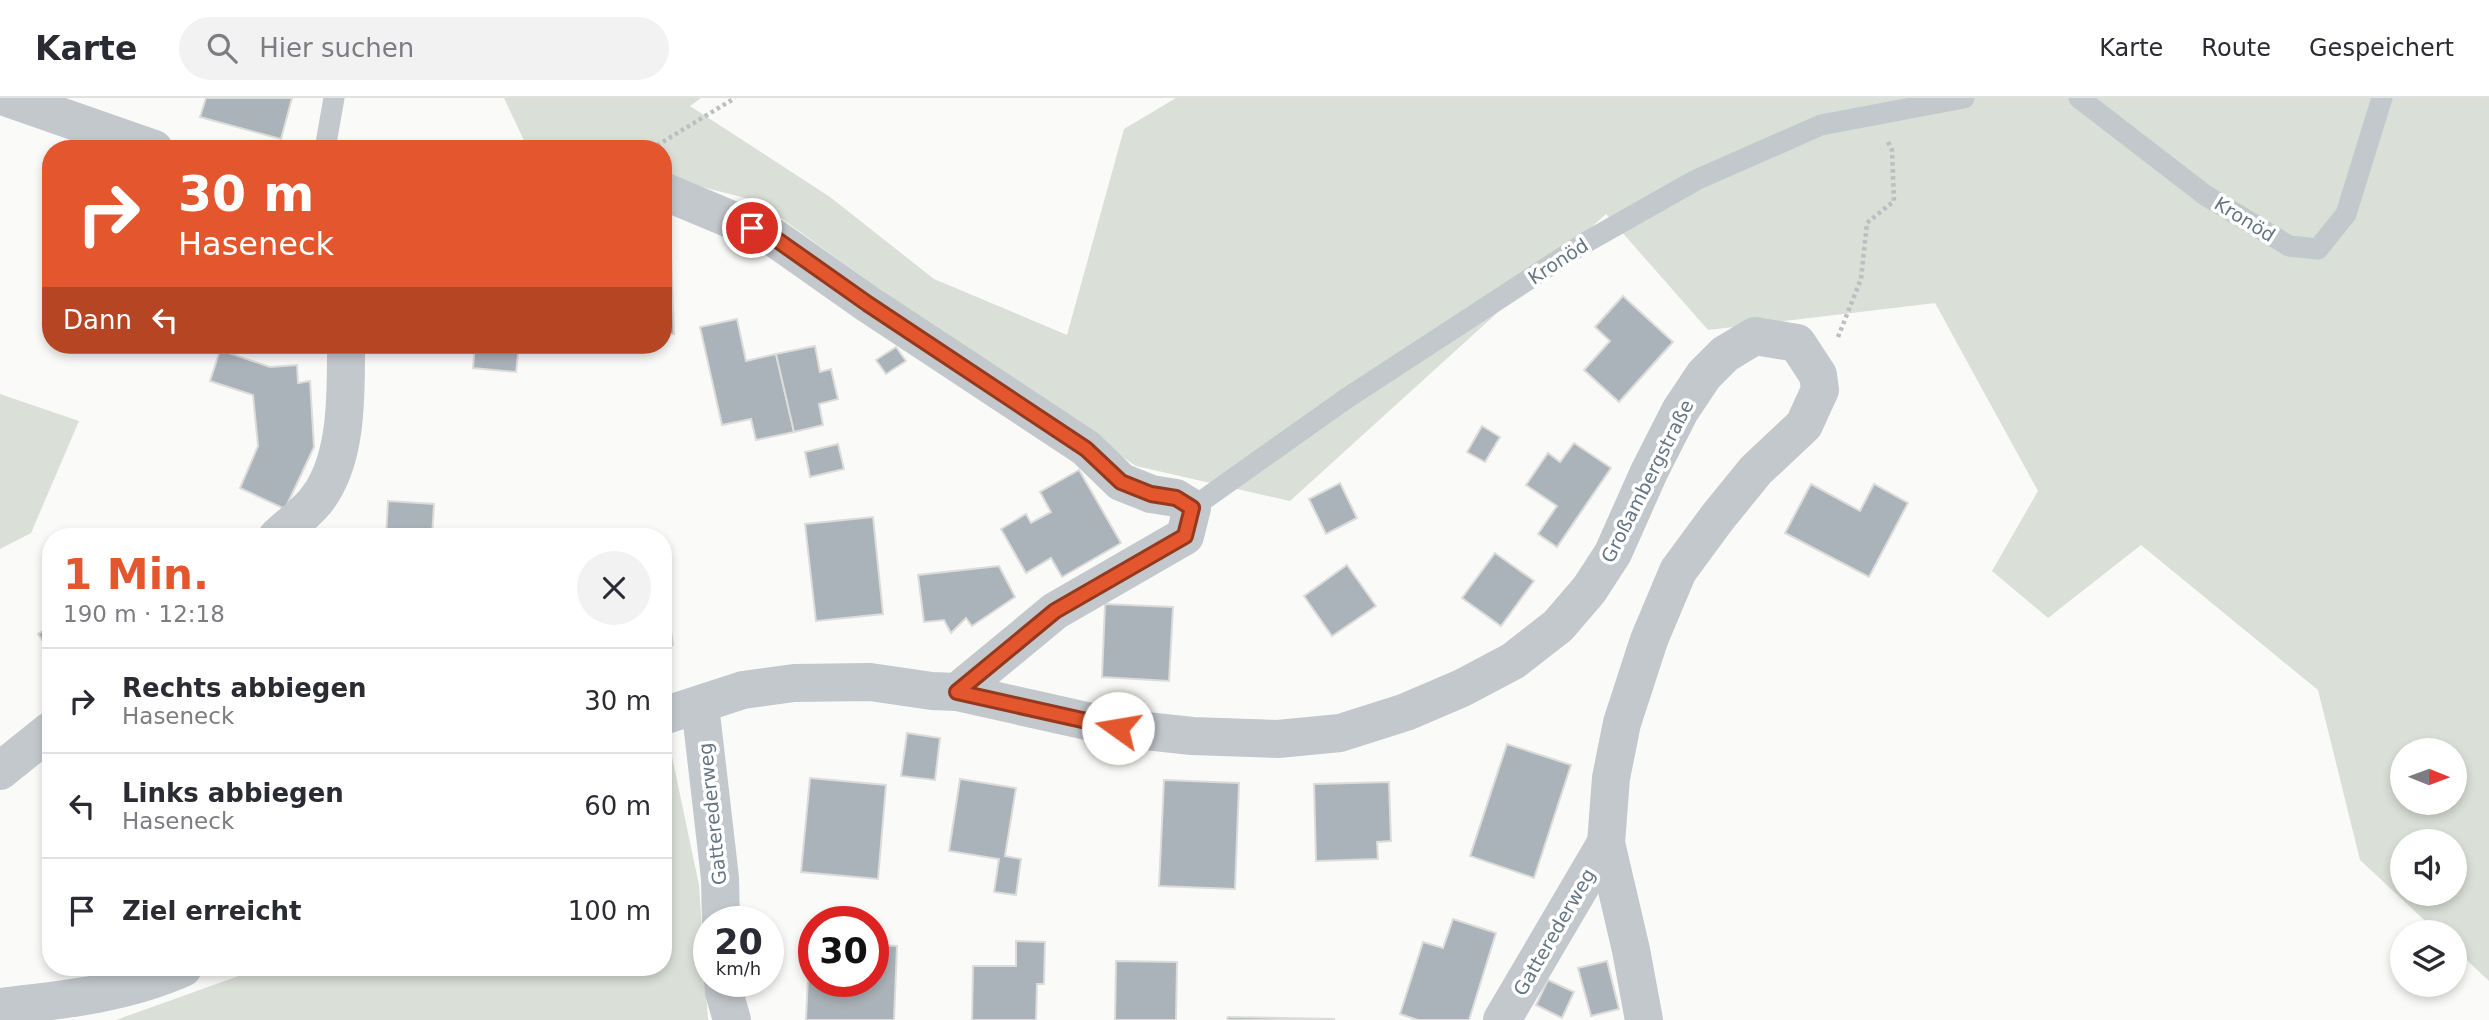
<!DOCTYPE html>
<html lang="de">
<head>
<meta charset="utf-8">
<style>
	body { margin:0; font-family:"DejaVu Sans",sans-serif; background:#f2f2f3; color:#2b2b33; height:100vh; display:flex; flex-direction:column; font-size:26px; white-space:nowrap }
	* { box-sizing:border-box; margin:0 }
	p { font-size:23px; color:#7c7c81 }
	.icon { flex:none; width:38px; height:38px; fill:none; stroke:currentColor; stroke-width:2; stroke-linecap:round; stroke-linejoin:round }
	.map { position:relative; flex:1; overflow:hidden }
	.panel { position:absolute; left:42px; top:430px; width:630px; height:448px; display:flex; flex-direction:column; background:#fff; border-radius:28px; box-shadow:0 4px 10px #0003 }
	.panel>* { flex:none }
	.top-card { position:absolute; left:42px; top:42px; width:630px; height:214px; border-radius:28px; box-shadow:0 4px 10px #0003; background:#e4572e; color:#fff; overflow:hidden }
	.needle { width:46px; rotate:91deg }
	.tools { position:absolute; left:2390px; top:640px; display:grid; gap:14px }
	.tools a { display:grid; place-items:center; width:77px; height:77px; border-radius:50%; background:#fff; box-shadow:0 4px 10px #0003; font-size:35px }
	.speed { position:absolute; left:693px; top:808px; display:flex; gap:14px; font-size:35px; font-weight:700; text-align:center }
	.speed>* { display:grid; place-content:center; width:91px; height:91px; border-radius:50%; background:#fff; box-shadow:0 4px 10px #0003; line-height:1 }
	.speed small { font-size:18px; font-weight:400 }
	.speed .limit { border:10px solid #d22; background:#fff; color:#111 }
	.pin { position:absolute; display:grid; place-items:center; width:60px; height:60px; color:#fff; margin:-30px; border:4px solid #fff; border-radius:50%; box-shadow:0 2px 7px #0007 }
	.me { position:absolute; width:77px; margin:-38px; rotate:283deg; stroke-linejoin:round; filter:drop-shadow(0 0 5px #0008) }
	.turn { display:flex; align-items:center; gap:24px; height:147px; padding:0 21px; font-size:32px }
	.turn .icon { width:91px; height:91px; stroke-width:2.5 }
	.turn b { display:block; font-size:49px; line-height:60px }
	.then { display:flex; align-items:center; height:66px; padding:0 21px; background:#0003; gap:14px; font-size:26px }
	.round { display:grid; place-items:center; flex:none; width:74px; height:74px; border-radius:37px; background:#f2f2f3 }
	.head { display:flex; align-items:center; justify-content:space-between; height:119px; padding:0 21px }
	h1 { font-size:42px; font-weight:700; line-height:52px; color:#e4572e }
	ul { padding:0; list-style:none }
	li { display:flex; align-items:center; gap:21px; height:105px; padding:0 21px; border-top:2px solid #e1e1e2 }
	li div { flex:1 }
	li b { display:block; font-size:26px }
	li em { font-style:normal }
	header { display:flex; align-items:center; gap:42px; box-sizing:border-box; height:98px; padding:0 35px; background:#fff; border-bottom:2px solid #e1e1e2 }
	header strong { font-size:33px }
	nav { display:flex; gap:38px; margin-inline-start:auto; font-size:24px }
	.search { width:490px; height:63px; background:#f2f2f3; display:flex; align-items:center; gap:18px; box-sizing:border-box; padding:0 24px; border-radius:38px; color:#7c7c81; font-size:26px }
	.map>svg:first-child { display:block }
</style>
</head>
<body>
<header>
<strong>Karte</strong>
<div class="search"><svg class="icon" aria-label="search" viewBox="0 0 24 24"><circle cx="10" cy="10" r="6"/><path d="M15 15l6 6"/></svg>Hier suchen</div>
<nav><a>Karte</a><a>Route</a><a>Gespeichert</a></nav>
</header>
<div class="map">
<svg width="2489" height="922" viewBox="0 0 2489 922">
	<rect width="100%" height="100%" fill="#fafaf8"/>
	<g fill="#dadfd7" fill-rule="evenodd">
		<path d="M504,0H701L690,8L830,99L934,181L1067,237L1124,31L1176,0H2489V883L2455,851V835H2438L2360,762L2318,592L2141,447L2048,520L1992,473L2038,393L1935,205L1708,232L1606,116L1290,403L1136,368L981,264L757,103L663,79V51H528ZM2403,653H2455V705H2403ZM2403,744H2455V796H2403Z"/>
		<polygon points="0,296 79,323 31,435 0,451"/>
		<polygon points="670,649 699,787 708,922 116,922 261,870 663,870 663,653"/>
	</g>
	<g fill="#aab3b9" stroke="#dcdcda" stroke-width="2">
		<polygon points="206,0 292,0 281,41 200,19"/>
		<polygon points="671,154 674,236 663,237 663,155"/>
		<polygon points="1623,198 1673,244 1619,304 1584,272 1610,243 1595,229"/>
		<polygon points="737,221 746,263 776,256 794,334 756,342 751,321 722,327 700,229"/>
		<polygon points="364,247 417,247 417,253 364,254"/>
		<polygon points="475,247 519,247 516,274 473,270"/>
		<polygon points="815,248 820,274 831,271 838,301 819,306 823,327 794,334 776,256"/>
		<polygon points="896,249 906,263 886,276 876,262"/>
		<polygon points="220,252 270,269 297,267 298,285 310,283 314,349 285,411 240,390 258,348 253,297 210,283"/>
		<polygon points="1482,328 1500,339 1485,364 1467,354"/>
		<polygon points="1574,345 1611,370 1557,449 1538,436 1557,408 1526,387 1548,355 1560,364"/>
		<polygon points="838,346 844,371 810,379 805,354"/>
		<polygon points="1079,372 1121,445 1062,479 1051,460 1026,475 1001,431 1026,416 1031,425 1051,414 1040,394"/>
		<polygon points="1340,385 1357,420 1326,436 1309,401"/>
		<polygon points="1811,386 1860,413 1874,386 1908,405 1869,479 1785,435"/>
		<polygon points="388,403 434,406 432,439 386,439"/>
		<polygon points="873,419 883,516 816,523 805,426"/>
		<polygon points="1495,455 1534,483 1501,528 1462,500"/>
		<polygon points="1347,467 1376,508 1332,538 1304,498"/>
		<polygon points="999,468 1015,499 972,528 966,520 951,535 944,522 924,524 918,477"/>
		<polygon points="663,477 673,547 670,548 671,559 663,560"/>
		<polygon points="1105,506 1173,509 1169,583 1102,579"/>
		<polygon points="51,527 51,555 38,536"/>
		<polygon points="907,635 940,640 935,682 901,678"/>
		<polygon points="1507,646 1571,667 1534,780 1470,758"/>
		<polygon points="810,680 886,687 878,781 801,774"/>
		<polygon points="960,681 1016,690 1005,758 1021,761 1016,797 994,794 999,761 949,753"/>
		<polygon points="1164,682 1239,685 1235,791 1159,788"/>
		<polygon points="1389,684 1391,743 1377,744 1378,761 1316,763 1314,686"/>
		<polygon points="1453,821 1496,835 1469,922 1418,922 1400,916 1423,844 1443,850"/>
		<polygon points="1016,843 1045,844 1044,886 1037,886 1036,922 972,922 973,868 1016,868"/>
		<polygon points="873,847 897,848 894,922 806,922 808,879 814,879 814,884 873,884"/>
		<polygon points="1116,863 1177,864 1176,922 1115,922"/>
		<polygon points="1607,863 1619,911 1591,918 1578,870"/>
		<polygon points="1548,882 1574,894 1562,920 1536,907"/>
		<polygon points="1228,919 1334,921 1334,922 1227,922"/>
	</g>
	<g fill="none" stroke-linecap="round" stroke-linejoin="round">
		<g stroke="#bbbfc2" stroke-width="4.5" stroke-dasharray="3.5 3.5" stroke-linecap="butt">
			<polyline points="651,51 735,0"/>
			<polyline points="1838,239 1861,181 1867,125 1894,103 1892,52 1887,42"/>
		</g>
		<g stroke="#c3c8cc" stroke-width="21">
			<polyline points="2079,0 2205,97 2289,148 2318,151 2346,116 2382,0"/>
			<polyline points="325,51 334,0"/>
			<polyline points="1192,410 1347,300 1583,146 1696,82 1821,27 1964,0"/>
		</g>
		<g stroke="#c3c8cc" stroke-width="38">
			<polyline points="8,0 154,51"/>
			<polyline points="663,93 773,139 868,206 1086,350 1121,384 1151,396 1176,400 1192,410 1185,438 1055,513 957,594"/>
			<path d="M277,439C289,428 302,418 313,406C348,367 346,297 346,247"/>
			<polyline points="700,607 720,780 721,824"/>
			<polyline points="663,618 743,592 794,585 870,584 932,593 957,594 1118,630 1192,638 1278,641 1340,635 1406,614 1462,590 1513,563 1558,528 1589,492 1613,455 1649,374 1680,313 1704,277 1725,256 1755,238 1797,245 1818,277 1820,292 1813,307 1804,327 1756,372 1717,420 1678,473 1649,542 1622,625 1611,680 1606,745 1631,852 1644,922"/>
			<polyline points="0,673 51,632"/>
			<polyline points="723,884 724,894 732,922"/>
			<path d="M0,909C62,902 125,896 183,870"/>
			<polyline points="1502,922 1606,745"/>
		</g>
	</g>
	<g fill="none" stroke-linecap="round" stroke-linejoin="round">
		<defs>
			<polyline id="route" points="752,130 773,139 868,206 1086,351 1121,384 1151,396 1176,400 1192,410 1185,438 1055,513 957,594 1118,630"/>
		</defs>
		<use href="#route" stroke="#94391e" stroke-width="18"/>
		<use href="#route" stroke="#e4572e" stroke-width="12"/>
	</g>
	<g text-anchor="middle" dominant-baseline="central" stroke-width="7" stroke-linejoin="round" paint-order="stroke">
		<g font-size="19" fill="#657683" stroke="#fff">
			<text transform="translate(2245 121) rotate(32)">Kronöd</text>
			<text transform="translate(1558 163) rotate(-33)">Kronöd</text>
			<text transform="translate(1647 383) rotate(-63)">Großambergstraße</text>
			<text transform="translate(712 716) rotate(-96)">Gatterederweg</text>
			<text transform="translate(1554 834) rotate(-60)">Gatterederweg</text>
		</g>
	</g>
</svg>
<div class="tools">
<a><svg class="needle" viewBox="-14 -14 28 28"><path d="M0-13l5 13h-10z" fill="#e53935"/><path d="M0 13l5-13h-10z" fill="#7c7c81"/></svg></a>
<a><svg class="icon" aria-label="sound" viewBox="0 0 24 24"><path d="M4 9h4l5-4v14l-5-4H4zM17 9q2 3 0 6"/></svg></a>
<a><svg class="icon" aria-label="layers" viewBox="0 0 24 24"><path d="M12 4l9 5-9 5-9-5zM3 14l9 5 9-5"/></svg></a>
</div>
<div class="speed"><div>20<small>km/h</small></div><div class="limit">30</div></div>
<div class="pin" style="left:752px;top:130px;background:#d93025"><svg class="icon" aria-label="arrive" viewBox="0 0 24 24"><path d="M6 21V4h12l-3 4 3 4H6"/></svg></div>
<svg class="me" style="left:1118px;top:630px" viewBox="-20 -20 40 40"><circle r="19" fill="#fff"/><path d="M0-13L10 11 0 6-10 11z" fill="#e4572e"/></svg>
<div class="top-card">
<div class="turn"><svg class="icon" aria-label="right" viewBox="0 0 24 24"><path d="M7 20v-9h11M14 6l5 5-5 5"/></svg><div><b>30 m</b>Haseneck</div></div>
<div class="then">Dann<svg class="icon" aria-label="left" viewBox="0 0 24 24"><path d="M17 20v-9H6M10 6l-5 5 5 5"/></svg></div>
</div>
<section class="panel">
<div class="head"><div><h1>1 Min.</h1><p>190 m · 12:18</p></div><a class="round"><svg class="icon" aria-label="close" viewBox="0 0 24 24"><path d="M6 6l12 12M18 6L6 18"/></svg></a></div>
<ul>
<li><svg class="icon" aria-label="right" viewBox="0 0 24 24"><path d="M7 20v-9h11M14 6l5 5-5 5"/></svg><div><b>Rechts abbiegen</b><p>Haseneck</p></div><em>30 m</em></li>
<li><svg class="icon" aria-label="left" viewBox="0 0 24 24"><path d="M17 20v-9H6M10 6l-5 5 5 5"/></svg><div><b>Links abbiegen</b><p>Haseneck</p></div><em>60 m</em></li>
<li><svg class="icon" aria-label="arrive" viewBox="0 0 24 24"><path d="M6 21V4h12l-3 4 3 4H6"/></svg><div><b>Ziel erreicht</b></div><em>100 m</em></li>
</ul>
</section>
</div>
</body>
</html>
